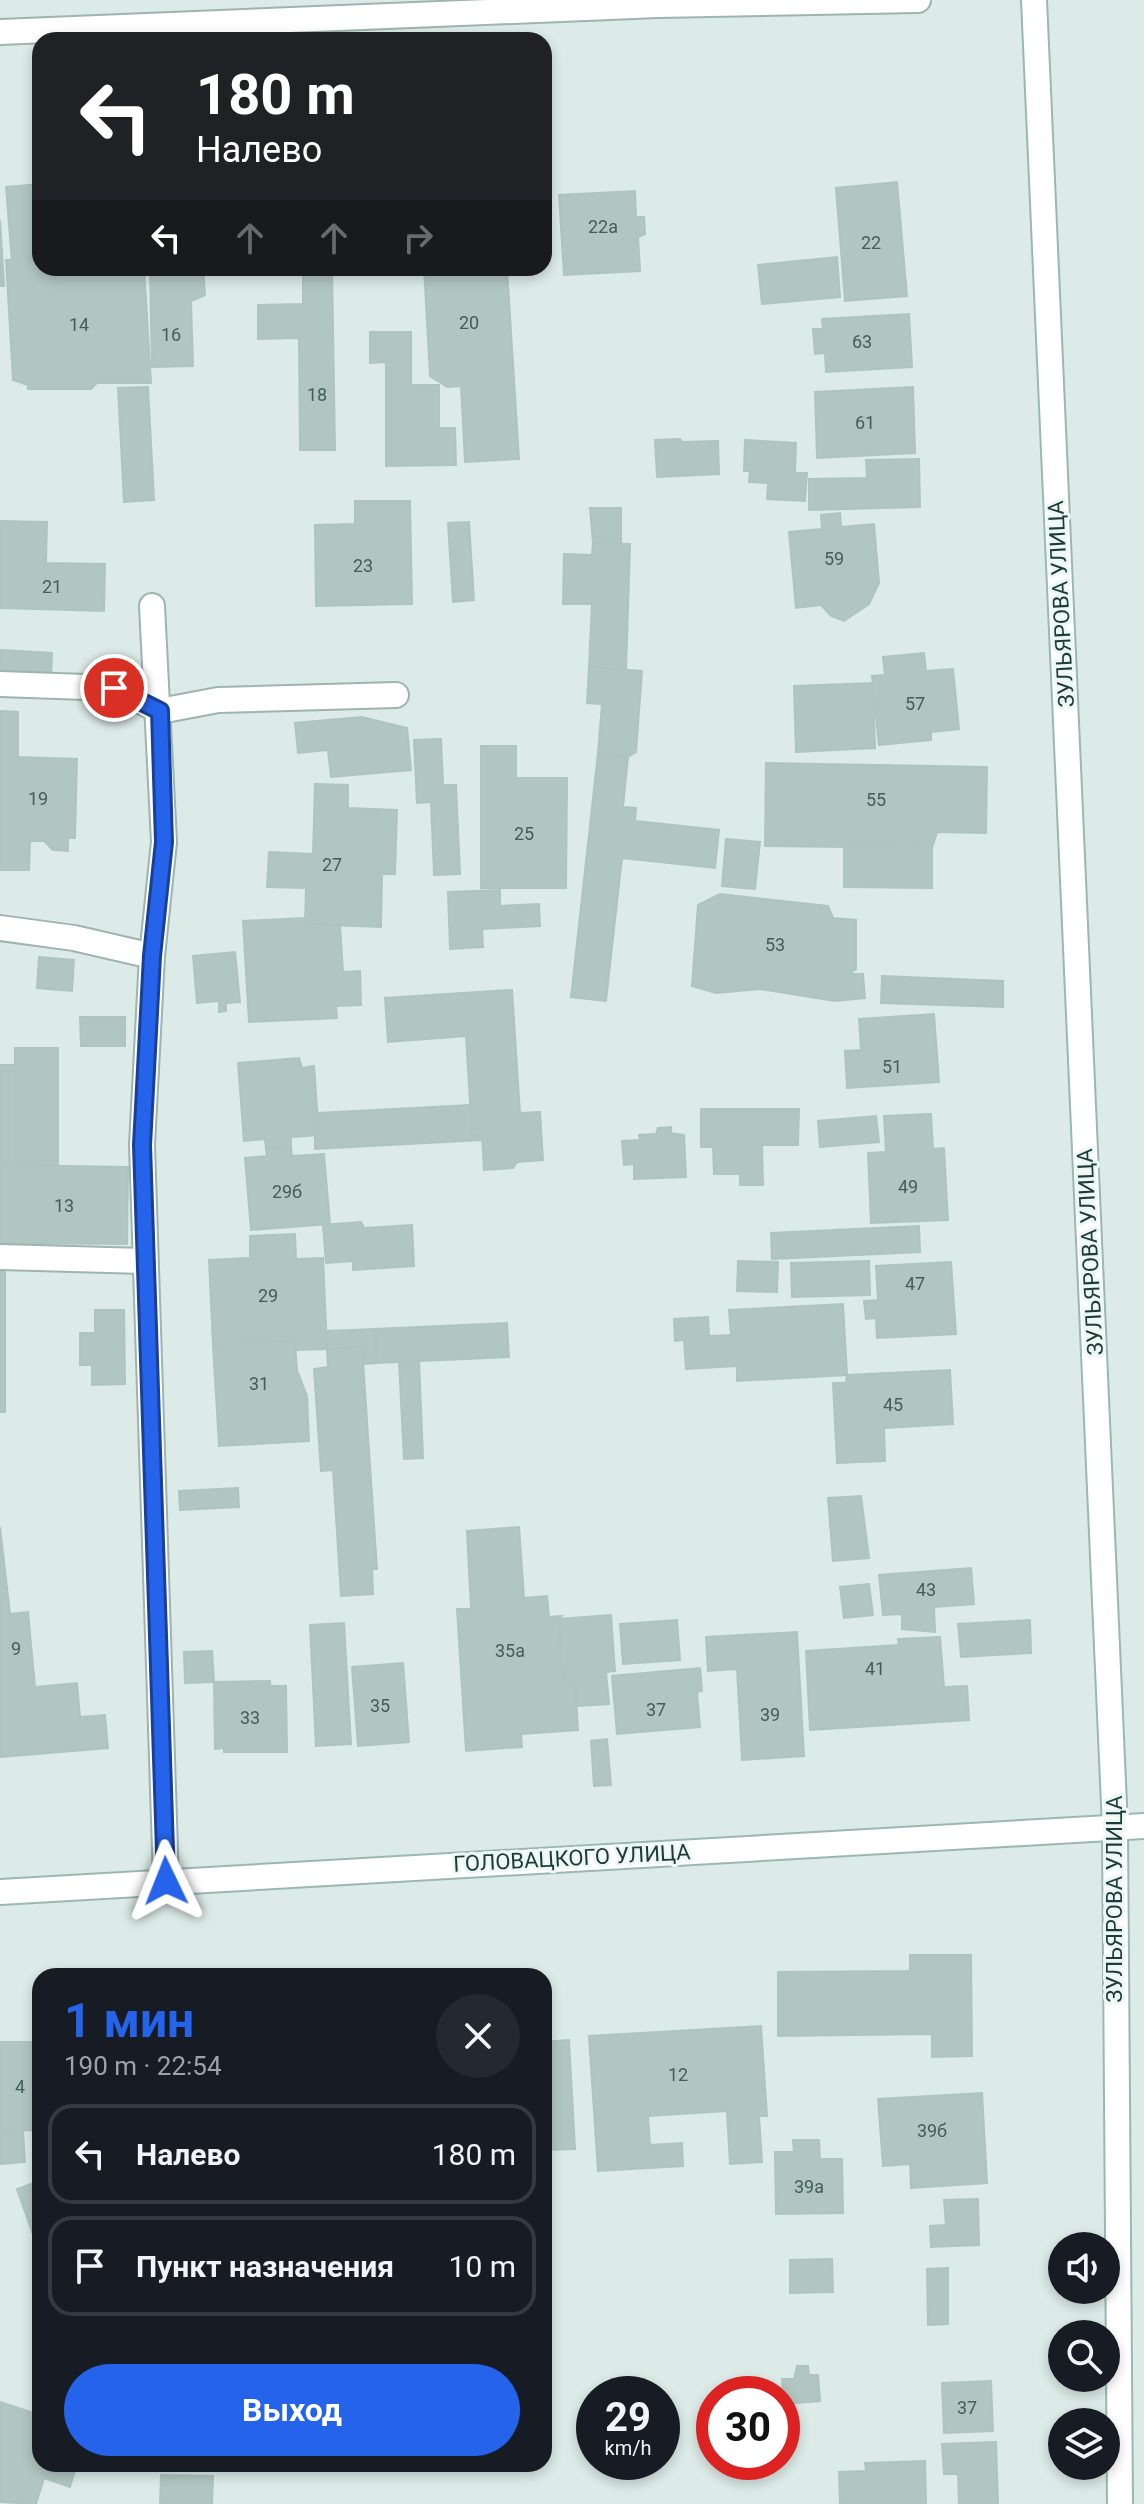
<!DOCTYPE html>
<html lang="ru">
<head>
<meta charset="utf-8">
<style>
	body { margin:0; font-family:Roboto,sans-serif; background:#242831; color:#f1f3f6; height:100vh; display:flex; flex-direction:column; font-size:30px; white-space:nowrap }
	* { box-sizing:border-box; margin:0 }
	p { font-size:26px; color:#9ea1a6 }
	.icon { flex:none; width:44px; height:44px; fill:none; stroke:currentColor; stroke-width:2; stroke-linecap:round; stroke-linejoin:round }
	.map { position:relative; flex:1; overflow:hidden }
	.sheet { position:absolute; left:32px; top:1968px; width:520px; height:504px; display:flex; flex-direction:column; background:#171b24; border-radius:24px; box-shadow:0 4px 12px #0003 }
	.sheet>* { flex:none }
	.top-card { position:absolute; left:32px; top:32px; width:520px; height:244px; border-radius:24px; box-shadow:0 4px 12px #0003; background:#202124; color:#fff; overflow:hidden }
	.controls { position:absolute; left:1048px; top:2232px; display:grid; gap:16px }
	.controls a { display:grid; place-items:center; width:72px; height:72px; border-radius:50%; background:#171b24; box-shadow:0 4px 12px #0003; font-size:40px }
	.speed { position:absolute; left:576px; top:2376px; display:flex; gap:16px; font-size:40px; font-weight:700; text-align:center }
	.speed>* { display:grid; place-content:center; width:104px; height:104px; border-radius:50%; background:#171b24; box-shadow:0 4px 12px #0003; line-height:1 }
	.speed small { font-size:20px; font-weight:400 }
	.speed .limit { border:12px solid #d22; background:#fff; color:#111 }
	.pin { position:absolute; display:grid; place-items:center; width:68px; height:68px; color:#fff; margin:-34px; border:4px solid #fff; border-radius:50%; box-shadow:0 2px 8px #0007 }
	.me { position:absolute; width:88px; margin:-44px; rotate:358deg; stroke-linejoin:round; filter:drop-shadow(0 0 6px #0008) }
	.turn { display:flex; align-items:center; gap:28px; height:168px; padding:0 32px; font-size:36px }
	.turn .icon { width:104px; height:104px; stroke-width:2.5 }
	.turn b { display:block; font-size:56px; line-height:68px }
	.lanes { display:flex; align-items:center; height:76px; padding:0 32px; background:#0003; justify-content:center; gap:40px; direction:ltr }
	.lanes .off { opacity:.35 }
	.round { display:grid; place-items:center; flex:none; width:84px; height:84px; border-radius:42px; background:#242831 }
	.summary { display:flex; align-items:center; justify-content:space-between; height:136px; padding:0 32px }
	h1 { font-size:48px; font-weight:700; line-height:60px; color:#2563eb }
	.action { display:flex; gap:16px; margin-top:auto; padding:16px 32px }
	.action a { flex:1; height:92px; border-radius:48px; background:#2563eb; color:#fff; font-size:32px; font-weight:700; line-height:92px; text-align:center }
	ul { padding:0; list-style:none }
	li { display:flex; align-items:center; gap:24px; height:100px; margin:0 16px 12px; padding:0 16px; border:4px solid #363941; border-radius:24px }
	li div { flex:1 }
	li b { display:block; font-size:30px }
	li em { font-style:normal }
	.map>svg:first-child { display:block }
</style>
</head>
<body>
<div class="map">
<svg width="1144" height="2504" viewBox="0 0 1144 2504">
	<rect width="100%" height="100%" fill="#dcebe7"/>
	<g fill="#b1c6c0" stroke="#aec5bf" stroke-width="2">
		<polygon points="897,182 907,296 845,301 836,188"/>
		<polygon points="40,184 37,199 40,260 12,262 6,187"/>
		<polygon points="635,191 636,217 644,217 645,234 638,237 640,271 564,275 559,195"/>
		<polygon points="0,220 4,286 0,286"/>
		<polygon points="837,257 840,297 762,304 758,265"/>
		<polygon points="6,260 40,260 40,268 144,268 151,383 97,383 91,389 28,389 28,385 13,380"/>
		<polygon points="150,268 203,268 205,295 191,301 193,366 152,367"/>
		<polygon points="303,268 332,268 335,450 300,450 299,338 258,339 258,305 303,304"/>
		<polygon points="424,268 507,268 519,459 465,462 461,386 447,387 430,376"/>
		<polygon points="909,314 912,367 826,372 825,353 815,354 813,329 823,329 822,319"/>
		<polygon points="370,332 411,332 411,385 439,385 439,428 455,428 456,465 386,466 386,362 370,363"/>
		<polygon points="148,387 154,500 124,502 118,388"/>
		<polygon points="913,387 915,453 817,458 815,392"/>
		<polygon points="680,439 682,442 718,441 719,474 657,477 655,440"/>
		<polygon points="745,440 796,443 795,473 807,473 805,501 767,499 768,483 749,482 750,471 744,471"/>
		<polygon points="919,459 920,507 809,510 809,479 867,478 866,460"/>
		<polygon points="355,501 410,501 412,604 316,606 315,525 355,524"/>
		<polygon points="590,508 621,508 621,544 593,543"/>
		<polygon points="840,513 841,527 874,524 879,583 869,604 844,621 831,616 821,605 796,608 789,532 822,529 821,515"/>
		<polygon points="0,521 47,522 46,563 105,564 104,611 0,608"/>
		<polygon points="469,522 474,600 453,602 448,523"/>
		<polygon points="593,543 630,544 626,670 589,667 592,604 563,604 564,554 592,555"/>
		<polygon points="0,650 52,653 51,677 0,674"/>
		<polygon points="924,653 926,671 953,669 959,729 931,732 931,740 879,745 872,676 885,675 883,657"/>
		<polygon points="589,667 642,671 636,752 628,757 598,753 602,704 587,703"/>
		<polygon points="873,683 875,748 796,752 794,686"/>
		<polygon points="0,711 18,712 18,757 77,759 75,838 68,838 68,851 53,850 44,841 30,841 29,870 0,870"/>
		<polygon points="362,717 407,728 411,770 331,777 328,750 298,753 295,723"/>
		<polygon points="441,739 443,785 456,785 460,874 434,875 431,802 417,803 414,740"/>
		<polygon points="481,746 516,746 516,778 567,778 566,888 481,888"/>
		<polygon points="598,753 628,757 623,807 636,808 635,821 719,830 715,868 622,858 606,1001 571,997"/>
		<polygon points="766,763 987,767 986,833 937,832 932,848 765,846"/>
		<polygon points="315,784 348,785 348,808 397,810 395,874 382,874 381,927 305,924 306,888 267,887 269,852 313,854"/>
		<polygon points="726,839 760,842 755,889 722,886"/>
		<polygon points="844,847 932,848 932,888 844,887"/>
		<polygon points="500,890 500,906 539,904 540,926 482,929 483,947 450,949 448,892"/>
		<polygon points="720,894 828,906 833,918 856,920 856,969 849,974 863,974 865,998 835,1001 760,989 716,993 692,986 698,905"/>
		<polygon points="305,918 305,924 340,925 343,972 360,971 361,1005 336,1006 337,1018 249,1022 243,921"/>
		<polygon points="235,952 240,1002 226,1003 226,1011 219,1012 219,1001 197,1003 193,956"/>
		<polygon points="39,957 74,960 72,991 37,988"/>
		<polygon points="882,976 1003,981 1003,1007 881,1003"/>
		<polygon points="512,990 520,1113 540,1112 543,1160 517,1162 513,1168 484,1170 482,1135 472,1136 466,1036 388,1042 385,998"/>
		<polygon points="934,1014 939,1082 847,1088 845,1051 861,1050 859,1019"/>
		<polygon points="80,1017 125,1017 125,1046 81,1046"/>
		<polygon points="15,1048 58,1048 58,1166 15,1165"/>
		<polygon points="299,1058 302,1068 314,1066 319,1135 291,1137 291,1146 266,1149 265,1139 244,1141 238,1063"/>
		<rect x="0" y="1065" width="15" height="100"/>
		<polygon points="470,1105 472,1136 482,1135 482,1140 315,1149 315,1136 319,1135 318,1113"/>
		<polygon points="701,1109 799,1109 798,1145 762,1145 763,1185 740,1185 740,1174 714,1174 713,1147 701,1147"/>
		<polygon points="931,1114 933,1149 944,1148 948,1220 871,1223 868,1153 886,1152 884,1116"/>
		<polygon points="876,1116 879,1142 820,1147 818,1121"/>
		<polygon points="671,1127 671,1133 684,1135 686,1177 634,1179 634,1164 624,1165 622,1141 640,1140 639,1135 656,1134 658,1128"/>
		<polygon points="291,1146 292,1156 324,1154 330,1224 251,1230 245,1158 267,1156 266,1149"/>
		<polygon points="0,1165 128,1167 127,1244 0,1243"/>
		<polygon points="361,1222 364,1228 412,1225 414,1266 353,1270 353,1261 326,1263 323,1225"/>
		<polygon points="919,1226 920,1252 772,1259 771,1233"/>
		<polygon points="295,1234 296,1259 323,1258 327,1349 295,1350 295,1341 213,1345 209,1260 250,1258 250,1236"/>
		<polygon points="738,1261 778,1262 777,1292 737,1291"/>
		<polygon points="869,1261 870,1295 792,1297 791,1263"/>
		<polygon points="951,1262 956,1334 877,1338 876,1318 866,1319 864,1301 878,1300 876,1266"/>
		<rect x="0" y="1272" width="5" height="140"/>
		<polygon points="843,1304 847,1375 737,1381 737,1366 686,1369 684,1340 675,1341 674,1319 708,1317 709,1336 731,1335 729,1310"/>
		<polygon points="95,1310 124,1310 125,1384 92,1385 92,1365 80,1365 80,1333 95,1333"/>
		<polygon points="507,1323 509,1357 377,1363 375,1329"/>
		<polygon points="375,1329 377,1363 364,1364 362,1347 327,1349 326,1331"/>
		<polygon points="295,1341 297,1370 307,1396 309,1441 219,1446 213,1345"/>
		<polygon points="362,1347 377,1569 372,1569 373,1594 341,1596 333,1470 321,1471 314,1369 328,1367 327,1349"/>
		<polygon points="419,1361 423,1458 404,1459 399,1362"/>
		<polygon points="950,1370 953,1424 884,1428 885,1461 837,1463 833,1383 846,1383 847,1375"/>
		<polygon points="238,1488 239,1507 180,1510 179,1491"/>
		<polygon points="861,1496 869,1558 833,1561 828,1498"/>
		<polygon points="0,1527 10,1614 28,1612 35,1687 77,1683 80,1717 105,1715 108,1748 0,1757"/>
		<polygon points="519,1527 524,1598 547,1596 549,1617 562,1616 559,1619 563,1681 575,1680 578,1730 521,1734 522,1747 466,1751 457,1609 471,1609 467,1531"/>
		<polygon points="971,1568 974,1604 934,1607 935,1632 902,1629 902,1614 883,1615 879,1575"/>
		<polygon points="869,1584 873,1615 844,1618 840,1587"/>
		<polygon points="611,1615 615,1671 606,1672 609,1704 577,1706 575,1680 563,1681 559,1619"/>
		<polygon points="677,1620 680,1660 623,1664 620,1624"/>
		<polygon points="1030,1620 1031,1653 961,1657 958,1624"/>
		<polygon points="344,1623 351,1744 316,1746 310,1625"/>
		<polygon points="797,1632 804,1756 742,1760 737,1669 708,1671 706,1637"/>
		<polygon points="940,1637 944,1687 967,1686 969,1720 810,1730 806,1651 899,1645 898,1639"/>
		<polygon points="212,1651 214,1682 185,1683 184,1652"/>
		<polygon points="403,1663 409,1742 358,1746 352,1667"/>
		<polygon points="700,1668 702,1691 697,1692 700,1727 617,1734 612,1676"/>
		<polygon points="270,1681 270,1686 286,1686 287,1752 224,1752 224,1748 215,1749 214,1682"/>
		<polygon points="607,1739 611,1785 594,1786 591,1741"/>
		<polygon points="910,1955 971,1955 972,2056 932,2057 932,2034 778,2036 778,1972 910,1971"/>
		<polygon points="761,2026 767,2116 759,2116 762,2162 730,2164 727,2111 648,2116 650,2145 682,2143 683,2166 598,2171 589,2036"/>
		<polygon points="569,2040 575,2149 544,2150 544,2042"/>
		<polygon points="0,2042 40,2042 40,2130 0,2131"/>
		<polygon points="982,2093 987,2183 911,2188 910,2164 883,2166 878,2099"/>
		<polygon points="23,2130 25,2162 0,2164 0,2132"/>
		<polygon points="793,2140 819,2140 820,2159 842,2159 843,2213 776,2214 775,2152 794,2152"/>
		<polygon points="37,2182 40,2238 35,2240 17,2189"/>
		<polygon points="978,2199 979,2245 931,2247 930,2226 946,2225 944,2200"/>
		<polygon points="832,2259 833,2292 790,2293 790,2260"/>
		<polygon points="948,2268 948,2324 928,2325 927,2269"/>
		<polygon points="797,2366 808,2366 809,2375 818,2375 820,2401 783,2404 782,2379 794,2379"/>
		<polygon points="991,2381 993,2431 944,2433 942,2383"/>
		<polygon points="0,2402 40,2415 40,2464 77,2464 70,2487 44,2478 36,2504 0,2502"/>
		<polygon points="996,2442 998,2504 959,2504 958,2474 944,2474 942,2444"/>
		<polygon points="925,2461 926,2504 840,2504 839,2472 866,2471 865,2463"/>
		<polygon points="161,2475 213,2476 212,2504 160,2504"/>
	</g>
	<g fill="none" stroke-linecap="round" stroke-linejoin="round">
		<defs>
			<g id="street">
				<polyline points="0,32 658,5 918,0"/>
				<polyline points="152,606 164,842 152,956 142,1145 166,1881"/>
				<polyline points="0,684 114,688 160,711 218,700 396,695"/>
				<polyline points="0,928 74,938 152,956"/>
				<polyline points="0,1257 144,1261"/>
			</g>
			<g id="secondary">
				<polyline points="1034,0 1115,1827 1120,2504"/>
				<polyline points="0,1892 1144,1826"/>
			</g>
		</defs>
		<use href="#street" stroke="#9fb3af" stroke-width="28"/>
		<use href="#secondary" stroke="#9ab8b2" stroke-width="28"/>
		<use href="#street" stroke="#fff" stroke-width="24"/>
		<use href="#secondary" stroke="#fff" stroke-width="24"/>
	</g>
	<g fill="none" stroke-linecap="round" stroke-linejoin="round">
		<defs>
			<polyline id="route" points="114,688 160,711 164,842 152,956 142,1145 166,1881"/>
		</defs>
		<use href="#route" stroke="#184099" stroke-width="20"/>
		<use href="#route" stroke="#2563eb" stroke-width="14"/>
	</g>
	<g text-anchor="middle" dominant-baseline="central" stroke-width="6" stroke-linejoin="round" paint-order="stroke">
		<g font-size="18" fill="#425e5b">
			<text x="603" y="226">22а</text>
			<text x="871" y="242">22</text>
			<text x="469" y="322">20</text>
			<text x="79" y="324">14</text>
			<text x="171" y="334">16</text>
			<text x="862" y="341">63</text>
			<text x="317" y="394">18</text>
			<text x="865" y="422">61</text>
			<text x="834" y="558">59</text>
			<text x="363" y="565">23</text>
			<text x="52" y="586">21</text>
			<text x="915" y="703">57</text>
			<text x="38" y="798">19</text>
			<text x="876" y="799">55</text>
			<text x="524" y="833">25</text>
			<text x="332" y="864">27</text>
			<text x="775" y="944">53</text>
			<text x="892" y="1066">51</text>
			<text x="908" y="1186">49</text>
			<text x="287" y="1191">29б</text>
			<text x="64" y="1205">13</text>
			<text x="915" y="1283">47</text>
			<text x="268" y="1295">29</text>
			<text x="259" y="1383">31</text>
			<text x="893" y="1404">45</text>
			<text x="926" y="1589">43</text>
			<text x="16" y="1648">9</text>
			<text x="510" y="1650">35а</text>
			<text x="875" y="1668">41</text>
			<text x="380" y="1705">35</text>
			<text x="656" y="1709">37</text>
			<text x="770" y="1714">39</text>
			<text x="250" y="1717">33</text>
			<text x="678" y="2074">12</text>
			<text x="20" y="2086">4</text>
			<text x="932" y="2130">39б</text>
			<text x="809" y="2186">39а</text>
			<text x="967" y="2407">37</text>
		</g>
		<g font-size="22" fill="#1d3b39" stroke="#edf7f4">
			<text transform="translate(1061 604) rotate(-93)">ЗУЛЬЯРОВА УЛИЦА</text>
			<text transform="translate(1090 1252) rotate(-93)">ЗУЛЬЯРОВА УЛИЦА</text>
			<text transform="translate(572 1858) rotate(-3)">ГОЛОВАЦКОГО УЛИЦА</text>
			<text transform="translate(1114 1899) rotate(-90)">ЗУЛЬЯРОВА УЛИЦА</text>
		</g>
	</g>
</svg>
<div class="controls">
<a><svg class="icon" aria-label="sound" viewBox="0 0 24 24"><path d="M4 9h4l5-4v14l-5-4H4zM17 9q2 3 0 6"/></svg></a>
<a><svg class="icon" aria-label="search" viewBox="0 0 24 24"><circle cx="10" cy="10" r="6"/><path d="M15 15l6 6"/></svg></a>
<a><svg class="icon" aria-label="layers" viewBox="0 0 24 24"><path d="M12 4l9 5-9 5-9-5zM3 14l9 5 9-5"/></svg></a>
</div>
<div class="speed"><div>29<small>km/h</small></div><div class="limit">30</div></div>
<div class="pin" style="left:114px;top:688px;background:#d93025"><svg class="icon" aria-label="arrive" viewBox="0 0 24 24"><path d="M6 21V4h12l-3 4 3 4H6"/></svg></div>
<svg class="me" style="left:166px;top:1881px" viewBox="-20 -20 40 40"><path d="M0-17L14 15 0 8-14 15z" fill="#2563eb" stroke="#fff" stroke-width="4"/></svg>
<div class="top-card">
<div class="turn"><svg class="icon" aria-label="left" viewBox="0 0 24 24"><path d="M17 20v-9H6M10 6l-5 5 5 5"/></svg><div><b>180 m</b>Налево</div></div>
<div class="lanes"><svg class="icon" aria-label="left" viewBox="0 0 24 24"><path d="M17 20v-9H6M10 6l-5 5 5 5"/></svg><svg class="icon off" aria-label="ahead" viewBox="0 0 24 24"><path d="M12 20V5M6 11l6-6 6 6"/></svg><svg class="icon off" aria-label="ahead" viewBox="0 0 24 24"><path d="M12 20V5M6 11l6-6 6 6"/></svg><svg class="icon off" aria-label="right" viewBox="0 0 24 24"><path d="M7 20v-9h11M14 6l5 5-5 5"/></svg></div>
</div>
<section class="sheet">
<div class="summary"><div><h1>1 мин</h1><p>190 m · 22:54</p></div><a class="round"><svg class="icon" aria-label="close" viewBox="0 0 24 24"><path d="M6 6l12 12M18 6L6 18"/></svg></a></div>
<ul>
<li><svg class="icon" aria-label="left" viewBox="0 0 24 24"><path d="M17 20v-9H6M10 6l-5 5 5 5"/></svg><div><b>Налево</b></div><em>180 m</em></li>
<li><svg class="icon" aria-label="arrive" viewBox="0 0 24 24"><path d="M6 21V4h12l-3 4 3 4H6"/></svg><div><b>Пункт назначения</b></div><em>10 m</em></li>
</ul>
<div class="action"><a>Выход</a></div>
</section>
</div>
</body>
</html>
